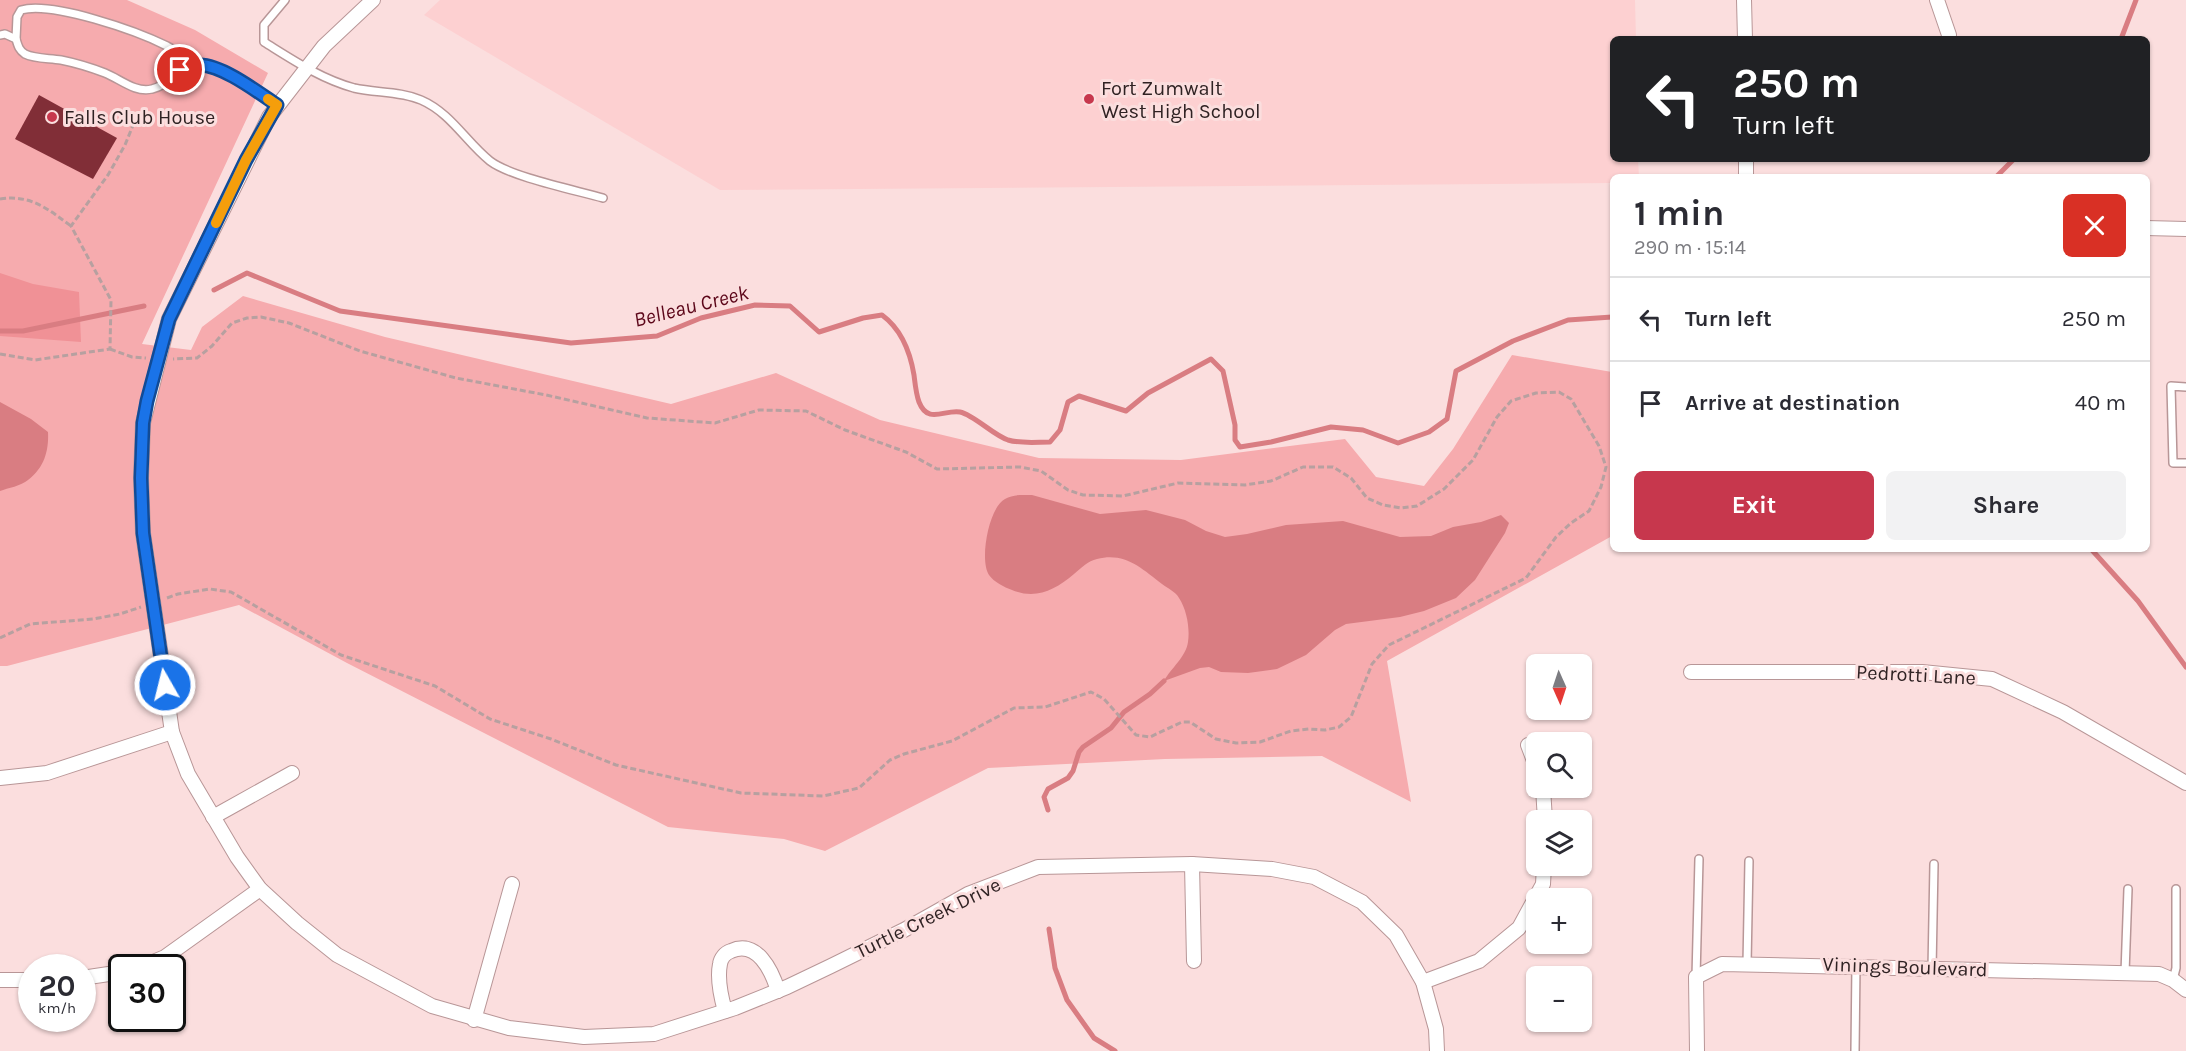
<!DOCTYPE html>
<html lang="en">
<head>
<meta charset="utf-8">
<style>
	body { margin:0; font-family:Karla,sans-serif; background:#f2f2f3; color:#2b2b33; height:100vh; display:flex; flex-direction:column; font-size:22px; white-space:nowrap }
	* { box-sizing:border-box; margin:0 }
	p { font-size:20px; color:#7c7c81 }
	.icon { flex:none; width:33px; height:33px; fill:none; stroke:currentColor; stroke-width:2; stroke-linecap:round; stroke-linejoin:round }
	.map { position:relative; flex:1; overflow:hidden }
	.details { position:absolute; left:1610px; top:174px; width:540px; height:378px; display:flex; flex-direction:column; background:#fff; border-radius:9px; box-shadow:0 2px 4px #0004 }
	.details>* { flex:none }
	.guide { position:absolute; left:1610px; top:36px; width:540px; height:126px; border-radius:9px; box-shadow:0 2px 4px #0004; background:#202124; color:#fff; overflow:hidden }
	.needle { width:39px; rotate:177deg }
	.controls { position:absolute; left:1526px; top:654px; display:grid; gap:12px }
	.controls a { display:grid; place-items:center; width:66px; height:66px; border-radius:9px; background:#fff; box-shadow:0 2px 4px #0004; font-size:30px }
	.speed { position:absolute; left:18px; top:954px; display:flex; gap:12px; font-size:30px; font-weight:700; text-align:center }
	.speed>* { display:grid; place-content:center; width:78px; height:78px; border-radius:50%; background:#fff; box-shadow:0 2px 4px #0004; line-height:1 }
	.speed small { font-size:15px; font-weight:400 }
	.speed .limit { border:3px solid #111; border-radius:9px; background:#fff; color:#111 }
	.pin { position:absolute; display:grid; place-items:center; width:51px; height:51px; color:#fff; margin:-26px; border:3px solid #fff; border-radius:50%; box-shadow:0 2px 6px #0007 }
	.me { position:absolute; width:66px; margin:-33px; rotate:352deg; stroke-linejoin:round; filter:drop-shadow(0 0 4px #0008) }
	.turn { display:flex; align-items:center; gap:21px; height:126px; padding:0 24px; font-size:27px }
	.turn .icon { width:78px; height:78px; stroke-width:2.5 }
	.turn b { display:block; font-size:42px; line-height:51px }
	.round { display:grid; place-items:center; flex:none; width:63px; height:63px; border-radius:9px; background:#f2f2f3 }
	.head { display:flex; align-items:center; justify-content:space-between; height:102px; padding:0 24px }
	h1 { font-size:36px; font-weight:700; line-height:45px }
	.button { display:flex; gap:12px; margin-top:auto; padding:12px 24px }
	.button a { flex:1; height:69px; border-radius:9px; background:#c7374d; color:#fff; font-size:24px; font-weight:700; line-height:69px; text-align:center }
	.button a+a { background:#f2f2f3; color:#2b2b33 }
	ul { padding:0; list-style:none }
	li { display:flex; align-items:center; gap:18px; height:84px; padding:0 24px; border-top:2px solid #e1e1e2 }
	li div { flex:1 }
	li b { display:block; font-size:22px }
	li em { font-style:normal }
	.map>svg:first-child { display:block }
</style>
</head>
<body>
<div class="map">
<svg width="2186" height="1051" viewBox="0 0 2186 1051">
	<rect width="100%" height="100%" fill="#fbdede"/>
	<polygon fill="#fdd0d1" points="440,0 1635,0 1636,39 1612,39 1612,159 1638,159 1639,177 1612,177 1612,183 720,190 424,15"/>
	<polygon fill="#f6abae" points="0,0 127,0 195,30 268,73 142,344 191,350 202,327 243,296 385,337 671,404 776,373 880,420 1039,458 1181,460 1345,439 1376,477 1424,486 1453,449 1512,355 1612,372 1612,536 1387,661 1411,802 1322,756 1165,759 988,768 825,851 784,839 668,827 347,663 239,605 7,666 0,666"/>
	<polygon fill="#f09196" points="0,273 33,284 79,292 81,342 0,336"/>
	<g fill="#d97d82">
		<path d="M0,402L31,419L48,432C49,451 44,468 28,480C21,486 8,488 0,491Z"/>
		<path d="M1032,495L1100,514L1146,510L1185,520L1206,531L1225,537L1247,534L1286,525L1343,521L1400,537L1431,536L1453,527L1481,522L1501,515L1509,523L1505,533L1475,580L1456,598L1424,611L1400,617L1346,624L1335,630L1306,655L1277,669L1248,673L1221,672L1209,667L1200,668L1164,681C1171,668 1186,657 1188,642C1190,629 1187,610 1179,598C1176,592 1167,588 1162,584C1141,568 1125,552 1097,559C1088,561 1081,568 1074,574C1055,590 1036,600 1012,590C1004,587 994,582 989,575C979,560 989,507 1005,499C1013,494 1023,495 1032,495Z"/>
	</g>
	<g fill="none" stroke-linecap="round" stroke-linejoin="round">
		<g stroke="#d97d82" stroke-width="5">
			<polyline points="2121,39 2136,0"/>
			<polyline points="1996,177 2014,159"/>
			<path d="M214,290L247,273L340,311L571,343L657,336L701,318L755,305L790,306L819,332L863,318L882,315C901,329 910,351 914,375C915,383 916,394 919,402C928,425 945,409 960,412C974,415 993,435 1008,440C1021,444 1037,442 1050,442L1060,430L1068,402L1079,396L1126,411L1148,393L1211,359L1223,371L1235,425V440L1240,447L1271,442L1331,427L1363,430L1398,443L1429,432L1447,419L1456,371L1513,341L1568,320L1612,317"/>
			<polyline points="0,331 23,331 144,306"/>
			<polyline points="2091,549 2138,601 2186,667"/>
			<polyline points="1048,810 1044,797 1048,789 1068,778 1073,771 1079,752 1083,747 1111,728 1124,712 1150,694 1164,681"/>
			<polyline points="1049,929 1055,968 1067,1000 1094,1038 1115,1051"/>
		</g>
	</g>
	<polygon fill="#812e37" points="39,95 117,138 93,179 15,139"/>
	<g fill="none" stroke-linecap="round" stroke-linejoin="round">
		<defs>
			<g id="service">
				<path d="M285,0L264,25V42C293,60 321,79 354,88C376,93 400,91 421,100C451,113 466,142 490,161C511,177 575,190 603,198"/>
				<path d="M0,35L5,34L16,39C18,46 19,50 25,54C35,59 50,58 61,60C76,63 92,68 105,73C120,79 135,93 152,89C171,85 179,64 200,65C225,66 257,91 277,105"/>
				<path d="M16,39L17,17L21,10C52,1 137,31 167,46C178,52 189,59 200,65"/>
				<polyline points="2186,387 2171,386 2173,463 2186,463"/>
				<polyline points="1747,964 1749,861"/>
				<polyline points="1932,969 1934,864"/>
				<polyline points="2125,973 2128,889"/>
				<polyline points="1696,977 1699,859"/>
				<polyline points="2173,980 2176,968 2176,889"/>
				<polyline points="1855,1051 1856,965"/>
			</g>
			<g id="minor">
				<polyline points="373,0 324,46 269,117 169,319 143,423 141,478 143,533 172,732 188,774 237,857 260,889 297,923 337,955 432,1006 509,1028 584,1037 654,1034 735,1008 787,987 831,966 904,930 968,894 1038,867 1192,864 1272,869 1314,877 1362,902 1396,935 1423,982 1436,1029 1437,1051"/>
				<polyline points="1744,0 1745,39"/>
				<polyline points="1937,0 1949,35"/>
				<polyline points="1746,159 1746,177"/>
				<polyline points="2146,228 2186,229"/>
				<polyline points="1691,672 1922,672 1992,679 2063,712 2186,783"/>
				<polyline points="1528,745 1536,766"/>
				<polyline points="0,778 47,773 172,732"/>
				<polyline points="1543,788 1545,820"/>
				<polyline points="213,817 292,773"/>
				<polyline points="1192,864 1194,961"/>
				<polyline points="139,968 165,957 260,889"/>
				<polyline points="82,978 122,972"/>
				<polyline points="0,980 32,980"/>
				<polyline points="1423,982 1479,961 1519,928 1543,884 1544,866"/>
				<path d="M725,1011C721,997 717,979 720,964C721,958 725,953 731,951C757,939 772,971 778,991"/>
				<polyline points="474,1020 512,884"/>
				<polyline points="1697,1051 1696,977 1722,964 2159,974 2173,980 2186,990"/>
			</g>
		</defs>
		<use href="#service" stroke="#b89697" stroke-width="10"/>
		<use href="#minor" stroke="#b89697" stroke-width="16"/>
		<g stroke="#b7a0a0" stroke-width="3" stroke-dasharray="6 3" stroke-linecap="butt">
			<path d="M0,199C30,194 48,209 71,226"/>
			<polyline points="110,349 132,357 146,358"/>
			<polyline points="0,354 35,360 110,349 111,300 71,226 108,175 125,145 138,113"/>
			<polyline points="167,598 178,594 210,589 231,592 341,655 435,686 490,719 551,739 616,765 741,793 823,796 859,788 890,760 904,754 952,741 1014,708 1045,707 1091,692 1104,699 1136,735 1150,737 1182,722 1190,722 1216,739 1236,743 1260,742 1291,731 1309,729 1325,730 1339,727 1351,717 1372,664 1389,645 1526,578 1556,537 1571,523 1589,511 1601,487 1606,467 1599,446 1571,399 1559,392 1536,393 1511,401 1497,417 1473,460 1444,489 1417,506 1401,508 1383,505 1367,498 1351,478 1333,467 1303,467 1271,481 1245,485 1178,483 1123,496 1083,495 1068,490 1041,471 1020,467 937,469 906,452 845,430 806,411 759,410 715,423 647,418 546,395 456,378 360,351 289,323 261,317 247,318 232,323 212,346 197,358 173,359"/>
			<polyline points="0,638 30,624 93,619 120,614 141,607"/>
		</g>
		<use href="#service" stroke="#fff" stroke-width="7"/>
		<use href="#minor" stroke="#fff" stroke-width="14"/>
	</g>
	<g fill="none" stroke-linecap="round" stroke-linejoin="round">
		<defs>
			<path id="route" d="M165,685L143,533L141,478L143,423L147,401L169,319L246,160L277,105C259,93 221,64 199,65C193,65 186,68 180,70"/>
		</defs>
		<use href="#route" stroke="#114b97" stroke-width="15"/>
		<use href="#route" stroke="#1a73e8" stroke-width="10"/>
		<polyline stroke="#f59e0b" stroke-width="10" points="216,223 246,160 277,105 268,99"/>
	</g>
	<g fill="#c7374d" stroke="#fbdede" stroke-width="2">
		<circle cx="1089" cy="99" r="6"/>
		<circle cx="52" cy="117" r="6"/>
	</g>
	<g text-anchor="middle" dominant-baseline="central" stroke-width="6" stroke-linejoin="round" paint-order="stroke">
		<g font-size="20" fill="#2f2223" stroke="#fbdede" text-anchor="start">
			<text x="1101" y="88">Fort Zumwalt<tspan x="1101" dy="23">West High School</tspan></text>
			<text x="64" y="117">Falls Club House</text>
		</g>
		<g font-size="20" fill="#2f2223" stroke="#fbdede">
			<text transform="translate(1916 675) rotate(3)">Pedrotti Lane</text>
			<text transform="translate(928 918) rotate(-26)">Turtle Creek Drive</text>
			<text transform="translate(1905 967) rotate(2)">Vinings Boulevard</text>
		</g>
		<g font-size="21" font-style="italic" fill="#5c0619" stroke="#fbdede">
			<text transform="translate(691 306) rotate(-14)">Belleau Creek</text>
		</g>
	</g>
</svg>
<div class="controls">
<a><svg class="needle" viewBox="-14 -14 28 28"><path d="M0-13l5 13h-10z" fill="#e53935"/><path d="M0 13l5-13h-10z" fill="#7c7c81"/></svg></a>
<a><svg class="icon" aria-label="search" viewBox="0 0 24 24"><circle cx="10" cy="10" r="6"/><path d="M15 15l6 6"/></svg></a>
<a><svg class="icon" aria-label="layers" viewBox="0 0 24 24"><path d="M12 4l9 5-9 5-9-5zM3 14l9 5 9-5"/></svg></a>
<a>+</a>
<a>−</a>
</div>
<div class="speed"><div>20<small>km/h</small></div><div class="limit">30</div></div>
<div class="pin" style="left:180px;top:70px;background:#d93025"><svg class="icon" aria-label="arrive" viewBox="0 0 24 24"><path d="M6 21V4h12l-3 4 3 4H6"/></svg></div>
<svg class="me" style="left:165px;top:685px" viewBox="-20 -20 40 40"><circle r="17" fill="#1a73e8" stroke="#fff" stroke-width="3"/><path d="M0-11L8 9 0 5-8 9z" fill="#fff"/></svg>
<div class="guide">
<div class="turn"><svg class="icon" aria-label="left" viewBox="0 0 24 24"><path d="M17 20v-9H6M10 6l-5 5 5 5"/></svg><div><b>250 m</b>Turn left</div></div>
</div>
<section class="details">
<div class="head"><div><h1>1 min</h1><p>290 m · 15:14</p></div><a class="round" style="background:#d93025;color:#fff"><svg class="icon" aria-label="close" viewBox="0 0 24 24"><path d="M6 6l12 12M18 6L6 18"/></svg></a></div>
<ul>
<li><svg class="icon" aria-label="left" viewBox="0 0 24 24"><path d="M17 20v-9H6M10 6l-5 5 5 5"/></svg><div><b>Turn left</b></div><em>250 m</em></li>
<li><svg class="icon" aria-label="arrive" viewBox="0 0 24 24"><path d="M6 21V4h12l-3 4 3 4H6"/></svg><div><b>Arrive at destination</b></div><em>40 m</em></li>
</ul>
<div class="button"><a>Exit</a><a>Share</a></div>
</section>
</div>
</body>
</html>
